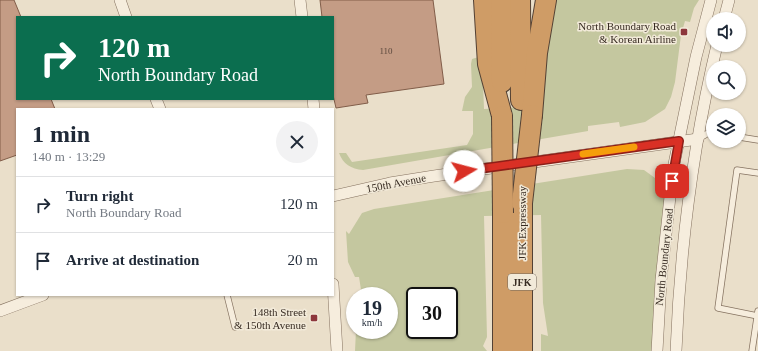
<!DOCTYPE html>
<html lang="en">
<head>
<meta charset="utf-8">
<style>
	body { margin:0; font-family:Georgia,serif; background:#f2f2f3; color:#1f2937; height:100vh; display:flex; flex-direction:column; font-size:15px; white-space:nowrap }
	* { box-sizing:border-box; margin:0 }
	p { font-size:13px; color:#747a83 }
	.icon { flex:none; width:22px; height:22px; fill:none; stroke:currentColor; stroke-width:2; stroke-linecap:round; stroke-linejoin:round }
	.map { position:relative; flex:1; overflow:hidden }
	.panel { position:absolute; left:16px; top:108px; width:318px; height:188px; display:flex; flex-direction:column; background:#fff; border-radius:0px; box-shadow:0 1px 3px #0004 }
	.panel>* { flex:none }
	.top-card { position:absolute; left:16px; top:16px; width:318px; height:84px; border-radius:0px; box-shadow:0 1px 3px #0004; background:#0b6e4f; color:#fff; overflow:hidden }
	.tools { position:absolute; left:706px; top:12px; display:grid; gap:8px }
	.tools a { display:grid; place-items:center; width:40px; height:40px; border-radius:50%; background:#fff; box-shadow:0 1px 3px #0004; font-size:20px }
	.speed { position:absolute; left:346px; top:287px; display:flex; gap:8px; font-size:20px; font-weight:700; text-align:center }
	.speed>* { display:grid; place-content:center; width:52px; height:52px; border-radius:50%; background:#fff; box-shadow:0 1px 3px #0004; line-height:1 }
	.speed small { font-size:10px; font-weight:400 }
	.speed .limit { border:2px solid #111; border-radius:6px; background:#fff; color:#111 }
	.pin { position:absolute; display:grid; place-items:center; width:34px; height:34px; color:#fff; margin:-17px; border-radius:8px; box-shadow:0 2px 6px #0006 }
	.me { position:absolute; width:44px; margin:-22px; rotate:82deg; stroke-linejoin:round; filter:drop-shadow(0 0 3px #0008) }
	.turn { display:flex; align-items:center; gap:14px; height:84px; padding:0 16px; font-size:18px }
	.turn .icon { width:52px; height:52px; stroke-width:2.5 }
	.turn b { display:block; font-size:28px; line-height:34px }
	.round { display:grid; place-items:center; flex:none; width:42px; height:42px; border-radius:21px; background:#f2f2f3 }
	.head { display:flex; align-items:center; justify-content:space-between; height:68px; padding:0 16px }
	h1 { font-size:24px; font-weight:600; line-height:30px }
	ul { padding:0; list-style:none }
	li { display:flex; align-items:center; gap:12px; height:56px; padding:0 16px; border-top:1px solid #e0e1e3 }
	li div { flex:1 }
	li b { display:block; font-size:15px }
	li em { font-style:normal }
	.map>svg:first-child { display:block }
</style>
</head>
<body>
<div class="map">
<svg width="758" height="351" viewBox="0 0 758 351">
	<rect width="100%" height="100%" fill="#eadfca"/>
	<g fill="#c4c79f" fill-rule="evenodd">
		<path d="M556,0H699L694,8L690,22L685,21L681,35L675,82L671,97L665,109L645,122L620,127L619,122L588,126V131L363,170C351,169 343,164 339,153H346L352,162L467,145L473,134V111H462L465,97L472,87L471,64L472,59L482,56L484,109L541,106L547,43Z"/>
		<path d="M627,169L644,170L655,178L659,174L665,182V199L652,351H541V334L548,336L543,303L541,215L484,216L487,337L483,346L487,351H355L356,330H389V296H362L359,277H355L348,262L346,231L349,234L362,213L374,209ZM415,296H449V330H415Z"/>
	</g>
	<g fill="#c49c85" stroke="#815d49">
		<polygon points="0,0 14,0 21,17 17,17 17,99 51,99 55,109 17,109 17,155 0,161"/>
		<polygon points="320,0 433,0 444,84 366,95 368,103 336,108 333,95 333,17 322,17"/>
	</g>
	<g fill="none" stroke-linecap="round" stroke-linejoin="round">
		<defs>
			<g id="lane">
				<polyline points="739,137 758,140"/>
				<polyline points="698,139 710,132 713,133"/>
				<polyline points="758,173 737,170 718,308 758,316"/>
				<polyline points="227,295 235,327"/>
				<polyline points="752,351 758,311"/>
			</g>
			<g id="street">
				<polyline points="120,0 126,17"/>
				<polyline points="300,0 302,17"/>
				<polyline points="724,19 729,0"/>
				<polyline points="156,99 160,109"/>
				<polyline points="313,99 314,109"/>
				<polyline points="333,196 390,183 434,176 698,139"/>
				<polyline points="333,284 337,351"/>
				<polyline points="0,311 43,295"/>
				<polyline points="657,351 661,280 673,169 696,57 711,0"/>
				<path d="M676,351C680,248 693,145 717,45"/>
			</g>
			<g id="highway">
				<polyline points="484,0 488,64 502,116"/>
				<polyline points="501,0 502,82"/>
				<polyline points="520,0 521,100"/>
				<polyline points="532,115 537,53 546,0"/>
				<polyline points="522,203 522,351"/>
				<polyline points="503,213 503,351"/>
			</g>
		</defs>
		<use href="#lane" stroke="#857260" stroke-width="7"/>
		<use href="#street" stroke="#857260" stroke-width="12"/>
		<use href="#highway" stroke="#534134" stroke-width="22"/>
		<use href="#lane" stroke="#f6eddd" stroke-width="5.5"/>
		<use href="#street" stroke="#f6eddd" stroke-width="11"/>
		<use href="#highway" stroke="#cf9c66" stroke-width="20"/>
		<defs>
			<g id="highway-bridge">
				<polyline points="502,116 503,213"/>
				<polyline points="522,203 532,115"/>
			</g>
		</defs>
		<use href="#highway-bridge" stroke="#534134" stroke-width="22" stroke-linecap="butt"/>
		<use href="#highway-bridge" stroke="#cf9c66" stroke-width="20"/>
	</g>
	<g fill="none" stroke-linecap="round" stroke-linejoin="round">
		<defs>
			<polyline id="route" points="464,171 679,141 672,181"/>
		</defs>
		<use href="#route" stroke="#8d1f18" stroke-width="10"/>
		<use href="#route" stroke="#d93025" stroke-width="7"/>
		<polyline stroke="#f59e0b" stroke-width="7" points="583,154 634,147"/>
	</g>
	<g fill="#8d373c" stroke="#f2ead9" stroke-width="1.5">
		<rect x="680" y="28" width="8" height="8" rx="2"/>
		<rect x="310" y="314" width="8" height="8" rx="2"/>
	</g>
	<g text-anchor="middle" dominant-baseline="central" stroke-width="3" stroke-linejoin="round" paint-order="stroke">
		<g font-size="9" fill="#5a473b">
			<text x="386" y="51">110</text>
		</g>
		<rect fill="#f2ead9" stroke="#6f6459" stroke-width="1" x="508" y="274" width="28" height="16" rx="3"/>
		<g font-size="10" font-weight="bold" fill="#372b22">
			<text x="522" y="282">JFK</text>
		</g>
		<g font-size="11" fill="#372b22" stroke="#f2ead9" text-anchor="end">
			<text x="676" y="26">North Boundary Road<tspan x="676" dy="13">&amp; Korean Airline</tspan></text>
			<text x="306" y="312">148th Street<tspan x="306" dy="13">&amp; 150th Avenue</tspan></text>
		</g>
		<g font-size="11" fill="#372b22" stroke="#f2ead9">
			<text transform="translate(396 183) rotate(-11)">150th Avenue</text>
			<text transform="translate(522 223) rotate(-90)">JFK Expressway</text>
			<text transform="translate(664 257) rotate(-84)">North Boundary Road</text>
		</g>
	</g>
</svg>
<div class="tools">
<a><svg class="icon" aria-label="sound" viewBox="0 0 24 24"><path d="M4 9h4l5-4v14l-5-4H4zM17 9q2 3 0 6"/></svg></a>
<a><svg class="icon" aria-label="search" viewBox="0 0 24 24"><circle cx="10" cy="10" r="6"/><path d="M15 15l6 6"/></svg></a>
<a><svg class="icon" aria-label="layers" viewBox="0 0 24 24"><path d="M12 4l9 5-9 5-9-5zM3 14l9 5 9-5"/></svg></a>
</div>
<div class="speed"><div>19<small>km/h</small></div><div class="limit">30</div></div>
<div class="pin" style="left:672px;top:181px;background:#d93025"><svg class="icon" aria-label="arrive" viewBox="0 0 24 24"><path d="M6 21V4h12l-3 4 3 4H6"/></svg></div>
<svg class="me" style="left:464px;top:171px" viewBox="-20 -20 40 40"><circle r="19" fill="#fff"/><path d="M0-13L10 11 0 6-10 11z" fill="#d93025"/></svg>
<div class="top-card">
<div class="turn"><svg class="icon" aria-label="right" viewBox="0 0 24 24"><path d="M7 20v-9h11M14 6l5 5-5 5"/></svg><div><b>120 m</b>North Boundary Road</div></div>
</div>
<section class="panel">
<div class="head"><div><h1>1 min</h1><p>140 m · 13:29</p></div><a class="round"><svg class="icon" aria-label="close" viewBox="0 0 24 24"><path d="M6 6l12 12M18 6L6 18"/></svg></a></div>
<ul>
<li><svg class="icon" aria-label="right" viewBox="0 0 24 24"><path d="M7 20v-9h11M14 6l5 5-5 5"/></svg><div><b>Turn right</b><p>North Boundary Road</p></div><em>120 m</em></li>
<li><svg class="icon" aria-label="arrive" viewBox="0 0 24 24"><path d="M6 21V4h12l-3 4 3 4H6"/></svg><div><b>Arrive at destination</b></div><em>20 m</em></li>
</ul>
</section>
</div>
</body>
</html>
